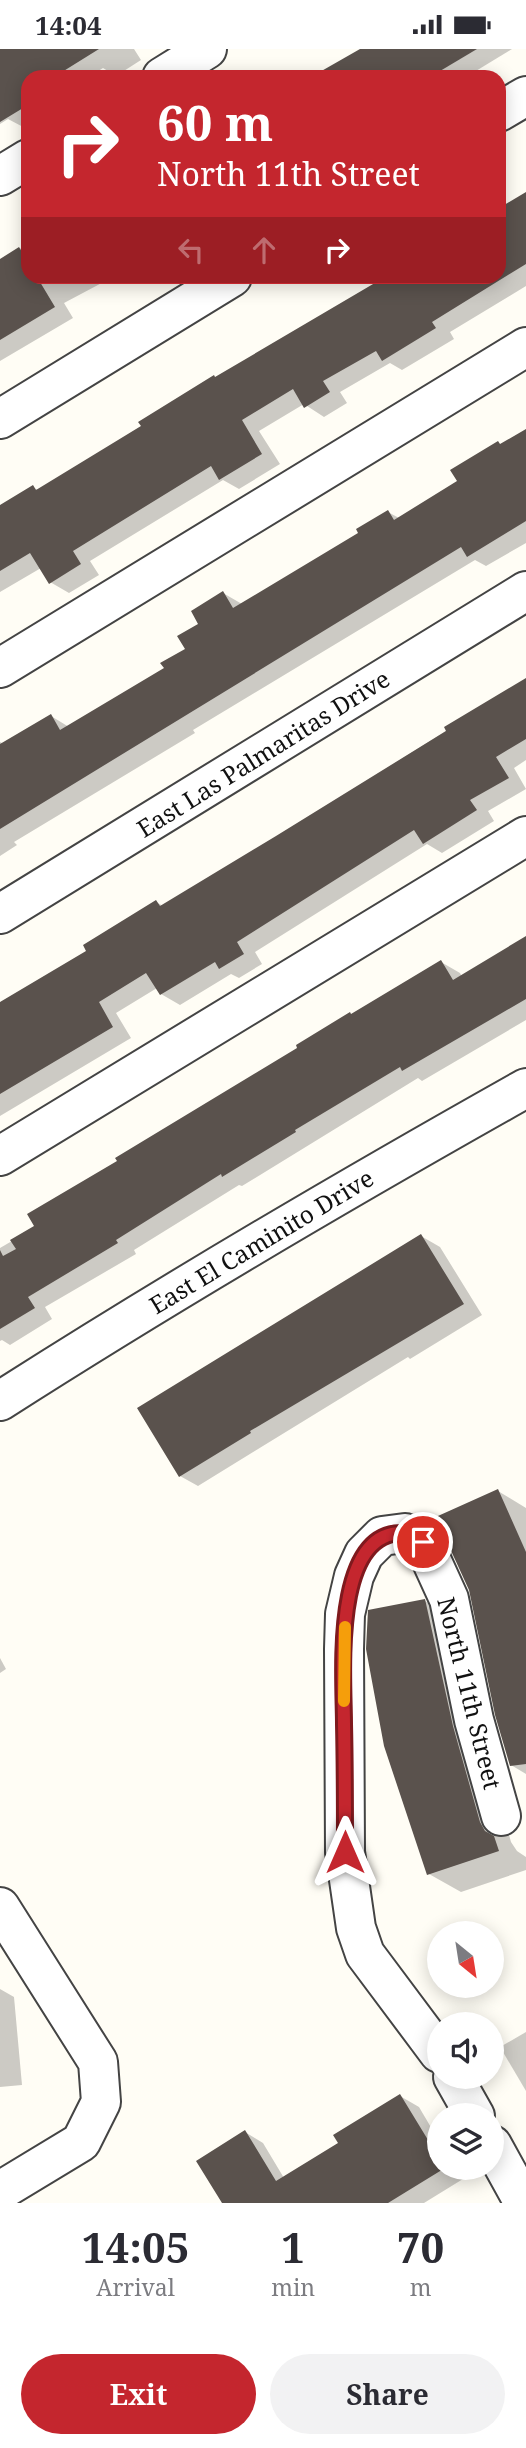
<!DOCTYPE html>
<html lang="en">
<head>
<meta charset="utf-8">
<style>
	body { margin:0; font-family:"Noto Serif",serif; background:#f2f2f3; color:#2b2b33; height:100vh; display:flex; flex-direction:column; font-size:26px; white-space:nowrap }
	* { box-sizing:border-box; margin:0 }
	p { font-size:23px; color:#7c7c81 }
	.icon { flex:none; width:38px; height:38px; fill:none; stroke:currentColor; stroke-width:2; stroke-linecap:round; stroke-linejoin:round }
	.map { position:relative; height:2154px; overflow:hidden }
	.drawer { display:flex; flex-direction:column; background:#fff; flex:1 }
	.drawer>* { flex:none }
	.banner { position:absolute; left:21px; top:21px; width:485px; height:214px; border-radius:21px; box-shadow:0 4px 18px #0003; background:#c4262e; color:#fff; overflow:hidden }
	.needle { width:46px; rotate:150deg }
	.tools { position:absolute; left:427px; top:1872px; display:grid; gap:14px }
	.tools a { display:grid; place-items:center; width:77px; height:77px; border-radius:50%; background:#fff; box-shadow:0 4px 18px #0003; font-size:35px }
	.pin { position:absolute; display:grid; place-items:center; width:60px; height:60px; color:#fff; margin:-30px; border:4px solid #fff; border-radius:50%; box-shadow:0 2px 7px #0007 }
	.me { position:absolute; width:77px; margin:-38px; rotate:0deg; stroke-linejoin:round; filter:drop-shadow(0 0 5px #0008) }
	.turn { display:flex; align-items:center; gap:24px; height:147px; padding:0 21px; font-size:32px }
	.turn .icon { width:91px; height:91px; stroke-width:2.5 }
	.turn b { display:block; font-size:49px; line-height:60px }
	.lanes { display:flex; align-items:center; height:66px; padding:0 21px; background:#0003; justify-content:center; gap:35px; direction:ltr }
	.lanes .off { opacity:.35 }
	.eta { display:flex; justify-content:space-evenly; align-items:center; height:119px; text-align:center }
	.eta b { font-size:42px; font-weight:700; line-height:49px }
	.cta { display:flex; gap:14px; margin-top:auto; padding:14px 21px }
	.cta a { flex:1; height:80px; border-radius:42px; background:#c4262e; color:#fff; font-size:28px; font-weight:700; line-height:80px; text-align:center }
	.cta a+a { background:#f2f2f3; color:#2b2b33 }
	.status { display:flex; justify-content:space-between; align-items:center; height:49px; padding:0 35px; background:#fff; direction:ltr }
	.status svg { height:19px; fill:currentColor }
	.map>svg:first-child { display:block }
</style>
</head>
<body>
<div class="status"><b>14:04</b><svg viewBox="0 0 49 12"><path d="M0 12V9h3v3zM5 12V6h3v6zM10 12V3h3v9zM15 12V0h3v12zM26 1h20v11H26zM47 4h2v5h-2z"/></svg></div>
<div class="map">
<svg width="526" height="2154" viewBox="0 0 526 2154">
	<rect width="100%" height="100%" fill="#fffdf5"/>
	<g fill="#0003">
		<polygon points="0,0 134,0 141,11 116,27 103,19 89,28 28,28 28,77 25,79 8,70 0,75"/>
		<polygon points="363,0 512,0 466,28 315,28"/>
		<polygon points="526,145 526,237 450,283 454,290 402,321 390,314 340,343 347,354 324,368 304,355 259,382 280,415 239,440 223,431 90,512 99,526 69,544 50,533 41,519 0,543 0,458 33,438 39,442 217,329 386,228 499,228 499,161"/>
		<polygon points="28,195 28,228 113,228 64,254 73,269 0,312 0,212"/>
		<polygon points="526,382 526,494 486,517 475,511 193,681 195,684 14,793 17,796 0,807 0,693 4,695 51,667 69,678 166,620 187,601 200,575 223,544 242,555 361,485 388,463 399,469 460,433 502,396"/>
		<polygon points="526,631 526,711 514,719 526,740 488,762 494,772 442,804 427,795 255,903 262,915 239,929 231,925 180,956 161,945 157,939 116,964 131,989 0,1067 0,955 89,903 156,853 163,857 277,789"/>
		<polygon points="526,889 526,971 422,1032 418,1029 242,1137 239,1136 134,1201 136,1205 45,1258 52,1270 10,1296 2,1291 0,1292 0,1199 36,1178 120,1113 441,913 460,924 462,928"/>
		<polygon points="421,1187 440,1198 482,1266 410,1310 408,1308 198,1437 180,1427"/>
		<polygon points="498,1442 526,1459 526,1725 511,1716 471,1541 444,1483"/>
		<polygon points="425,1552 456,1570 484,1696 511,1793 517,1802 526,1808 526,1821 461,1843 429,1825"/>
		<polygon points="0,1609 6,1620 0,1624"/>
		<polygon points="0,1940 14,1948 22,2036 0,2038"/>
		<polygon points="526,1983 526,2042 500,1998"/>
		<polygon points="400,2047 419,2058 439,2092 439,2119 456,2119 463,2130 424,2154 224,2154 245,2083 263,2094 284,2129 340,2094"/>
	</g>
	<g fill="#5a524d">
		<polygon points="0,0 99,0 54,28 28,28 28,56 0,73"/>
		<polygon points="360,0 477,0 430,28 311,28"/>
		<polygon points="526,143 526,215 432,273 436,279 382,312 376,302 323,332 330,343 304,359 293,340 242,371 262,405 219,431 211,417 73,502 81,515 49,535 30,504 0,522 0,456 33,436 36,441 141,377 138,373 214,326 215,328 385,228 499,228 499,159"/>
		<polygon points="19,198 28,213 28,228 37,228 55,258 0,291 0,210"/>
		<polygon points="526,380 526,472 467,508 461,498 0,780 0,695 51,665 60,681 164,619 160,614 185,600 177,587 198,575 191,562 223,542 233,559 358,484 356,480 388,461 394,471 457,432 450,421 498,392 500,395"/>
		<polygon points="526,629 526,690 496,708 509,729 470,751 477,761 423,795 414,781 237,893 244,905 219,920 215,913 160,946 146,924 99,953 113,978 0,1045 0,953 86,902 83,896 156,851 160,857 276,787 446,682 444,678"/>
		<polygon points="526,887 526,950 402,1022 400,1018 295,1081 296,1083 222,1128 221,1125 116,1191 118,1194 28,1248 35,1259 0,1280 0,1201 3,1207 16,1200 10,1191 34,1177 27,1165 117,1112 115,1109 297,999 296,996 350,963 351,965 441,911 453,931"/>
		<polygon points="421,1185 464,1255 250,1382 251,1384 179,1428 137,1359"/>
		<polygon points="498,1440 526,1503 526,1715 510,1717 495,1666 469,1541 443,1484 429,1471"/>
		<polygon points="425,1550 453,1677 480,1773 485,1782 494,1787 499,1802 427,1826 384,1697 366,1600 368,1561"/>
		<polygon points="400,2045 439,2109 439,2119 445,2119 388,2154 222,2154 196,2112 245,2081 276,2132 338,2094 333,2086"/>
	</g>
	<g fill="none" stroke-linecap="round" stroke-linejoin="round">
		<defs>
			<g id="minor">
				<polyline points="162,28 207,0"/>
				<polyline points="499,63 526,47"/>
				<polyline points="0,127 28,110"/>
				<polyline points="0,370 232,228"/>
				<polyline points="0,619 526,298"/>
				<polyline points="0,865 526,542"/>
				<polyline points="0,1107 526,787"/>
				<path d="M0,1352C172,1242 348,1139 526,1039"/>
				<polyline points="0,1858 98,2013 101,2053 81,2093 0,2142"/>
				<polyline points="439,2004 365,1905 356,1879 345,1803 344,1600 345,1565 354,1527 364,1505 382,1487 405,1484 423,1493 449,1550 474,1671 501,1767"/>
				<polyline points="453,2028 475,2067"/>
				<polyline points="492,2096 524,2154"/>
			</g>
		</defs>
		<use href="#minor" stroke="#444" stroke-width="42"/>
		<use href="#minor" stroke="#fff" stroke-width="38"/>
	</g>
	<g fill="none" stroke-linecap="round" stroke-linejoin="round">
		<defs>
			<path id="route" d="M345,1803C345,1760 345,1718 344,1675C344,1629 331,1481 404,1484C410,1485 417,1490 423,1493"/>
		</defs>
		<use href="#route" stroke="#7f191e" stroke-width="18"/>
		<use href="#route" stroke="#c4262e" stroke-width="12"/>
		<polyline stroke="#f59e0b" stroke-width="12" points="344,1652 345,1578"/>
	</g>
	<g text-anchor="middle" dominant-baseline="central" stroke-width="7" stroke-linejoin="round" paint-order="stroke">
		<g font-size="24" fill="#111" stroke="#fff">
			<text transform="translate(263 704) rotate(-32)">East Las Palmaritas Drive</text>
			<text transform="translate(261 1192) rotate(-31)">East El Caminito Drive</text>
			<text transform="translate(470 1644) rotate(76)">North 11th Street</text>
		</g>
	</g>
</svg>
<div class="tools">
<a><svg class="needle" viewBox="-14 -14 28 28"><path d="M0-13l5 13h-10z" fill="#e53935"/><path d="M0 13l5-13h-10z" fill="#7c7c81"/></svg></a>
<a><svg class="icon" aria-label="sound" viewBox="0 0 24 24"><path d="M4 9h4l5-4v14l-5-4H4zM17 9q2 3 0 6"/></svg></a>
<a><svg class="icon" aria-label="layers" viewBox="0 0 24 24"><path d="M12 4l9 5-9 5-9-5zM3 14l9 5 9-5"/></svg></a>
</div>
<div class="pin" style="left:423px;top:1493px;background:#d93025"><svg class="icon" aria-label="arrive" viewBox="0 0 24 24"><path d="M6 21V4h12l-3 4 3 4H6"/></svg></div>
<svg class="me" style="left:345px;top:1803px" viewBox="-20 -20 40 40"><path d="M0-17L14 15 0 8-14 15z" fill="#c4262e" stroke="#fff" stroke-width="4"/></svg>
<div class="banner">
<div class="turn"><svg class="icon" aria-label="right" viewBox="0 0 24 24"><path d="M7 20v-9h11M14 6l5 5-5 5"/></svg><div><b>60 m</b>North 11th Street</div></div>
<div class="lanes"><svg class="icon off" aria-label="left" viewBox="0 0 24 24"><path d="M17 20v-9H6M10 6l-5 5 5 5"/></svg><svg class="icon off" aria-label="ahead" viewBox="0 0 24 24"><path d="M12 20V5M6 11l6-6 6 6"/></svg><svg class="icon" aria-label="right" viewBox="0 0 24 24"><path d="M7 20v-9h11M14 6l5 5-5 5"/></svg></div>
</div>
</div>
<section class="drawer">
<div class="eta">
<div><b>14:05</b><p>Arrival</p></div>
<div><b>1</b><p>min</p></div>
<div><b>70</b><p>m</p></div>
</div>
<div class="cta"><a>Exit</a><a>Share</a></div>
</section>
</body>
</html>
